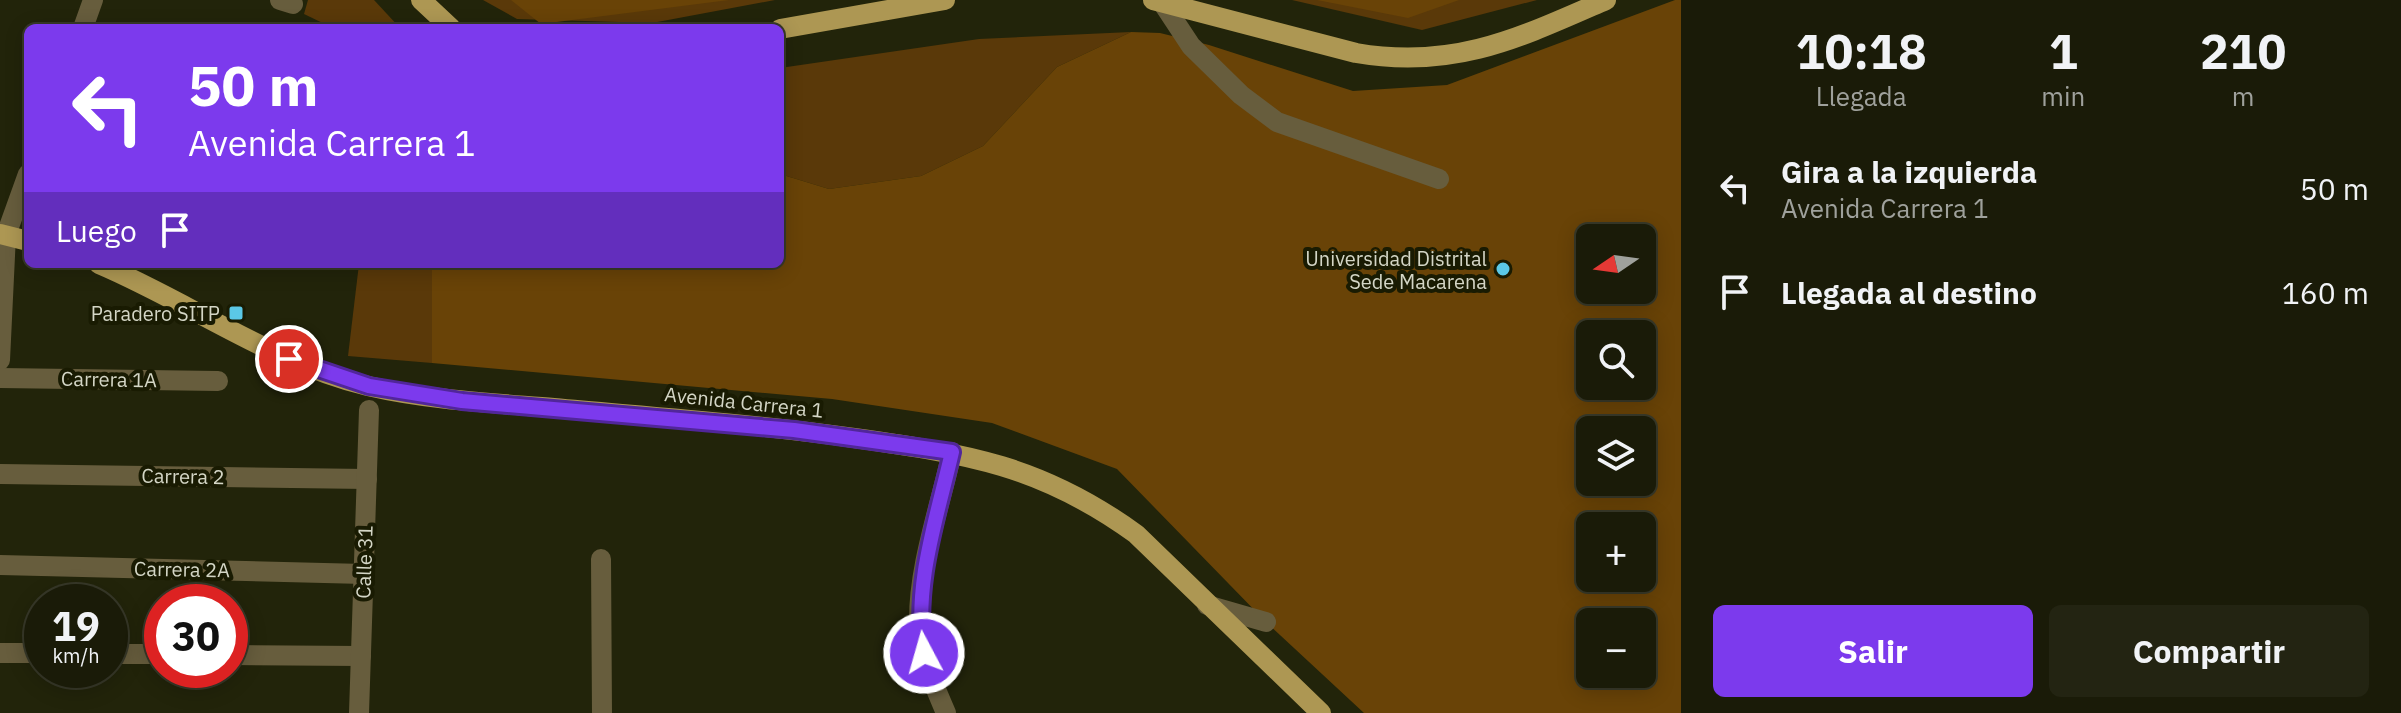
<!DOCTYPE html>
<html lang="es">
<head>
<meta charset="utf-8">
<style>
	body { margin:0; font-family:"IBM Plex Sans",sans-serif; background:#232412; color:#f1f3f6; height:100vh; display:flex; flex-direction:column; font-size:30px; white-space:nowrap }
	* { box-sizing:border-box; margin:0 }
	p { font-size:26px; color:#9fa19c }
	.icon { flex:none; width:44px; height:44px; fill:none; stroke:currentColor; stroke-width:2; stroke-linecap:round; stroke-linejoin:round }
	.map { position:relative; flex:1; overflow:hidden }
	.sheet { display:flex; flex-direction:column; background:#1a1b08; width:720px }
	.sheet>* { flex:none }
	.top-card { position:absolute; left:24px; top:24px; width:760px; height:244px; border-radius:12px; box-shadow:0 4px 20px #0003,0 0 0 2px #383929; background:#7c3aed; color:#fff; overflow:hidden }
	.needle { width:52px; rotate:257deg }
	.controls { position:absolute; left:1576px; top:224px; display:grid; gap:16px }
	.controls a { display:grid; place-items:center; width:80px; height:80px; border-radius:12px; background:#1a1b08; box-shadow:0 4px 20px #0003,0 0 0 2px #383929; font-size:40px }
	.speed { position:absolute; left:24px; top:584px; display:flex; gap:16px; font-size:40px; font-weight:700; text-align:center }
	.speed>* { display:grid; place-content:center; width:104px; height:104px; border-radius:50%; background:#1a1b08; box-shadow:0 4px 20px #0003,0 0 0 2px #383929; line-height:1 }
	.speed small { font-size:20px; font-weight:400 }
	.speed .limit { border:12px solid #d22; background:#fff; color:#111 }
	.pin { position:absolute; display:grid; place-items:center; width:68px; height:68px; color:#fff; margin:-34px; border:4px solid #fff; border-radius:50%; box-shadow:0 2px 8px #0007 }
	.me { position:absolute; width:88px; margin:-44px; rotate:354deg; stroke-linejoin:round; filter:drop-shadow(0 0 6px #0008) }
	.turn { display:flex; align-items:center; gap:28px; height:168px; padding:0 32px; font-size:36px }
	.turn .icon { width:104px; height:104px; stroke-width:2.5 }
	.turn b { display:block; font-size:56px; line-height:68px }
	.then { display:flex; align-items:center; height:76px; padding:0 32px; background:#0003; gap:16px; font-size:30px }
	.eta { display:flex; justify-content:space-evenly; align-items:center; height:136px; text-align:center }
	.eta b { font-size:48px; font-weight:700; line-height:56px }
	.action { display:flex; gap:16px; margin-top:auto; padding:16px 32px }
	.action a { flex:1; height:92px; border-radius:12px; background:#7c3aed; color:#fff; font-size:32px; font-weight:700; line-height:92px; text-align:center }
	.action a+a { background:#232412; color:#f1f3f6 }
	ul { padding:0; list-style:none }
	li { display:flex; align-items:center; gap:24px; height:104px; padding:0 32px }
	li div { flex:1 }
	li b { display:block; font-size:30px }
	li em { font-style:normal }
	main { display:flex; flex:1; min-height:0 }
	.map>svg:first-child { display:block }
</style>
</head>
<body>
<main>
<div class="map">
<svg width="1681" height="713" viewBox="0 0 1681 713">
	<rect width="100%" height="100%" fill="#22240a"/>
	<g fill="#5a3909">
		<polygon points="308,0 374,0 400,28 333,28 304,14"/>
		<polygon points="483,0 775,0 652,23 517,19"/>
		<polygon points="1292,0 1537,0 1422,30"/>
		<polygon points="1131,32 1057,67 983,146 921,176 829,189 780,174 780,68 979,39"/>
		<polygon points="359,264 432,264 432,363 348,356"/>
	</g>
	<g fill="#694307" fill-rule="evenodd">
		<polygon points="511,0 729,0 541,24"/>
		<polygon points="1317,0 1459,0 1408,18"/>
		<path d="M1675,0H1681V713H1364L1266,622L1117,469L992,423L832,399L432,363V264H780V174L829,189L921,176L983,146L1057,67L1131,32L1160,33L1209,45L1353,91L1447,85ZM1590,238H1642V290H1590ZM1590,334H1642V386H1590ZM1590,430H1642V482H1590ZM1590,526H1642V578H1590ZM1590,622H1642V674H1590Z"/>
	</g>
	<g fill="none" stroke-linecap="round" stroke-linejoin="round">
		<g stroke="#675d3d" stroke-width="20">
			<polyline points="280,0 293,4"/>
			<polyline points="1162,2 1191,46 1241,95 1277,122 1439,179"/>
			<polyline points="83,28 93,0"/>
			<polyline points="0,360 6,235 28,174"/>
			<polyline points="0,378 218,381"/>
			<polyline points="0,474 367,479"/>
			<polyline points="601,559 602,713"/>
			<polyline points="0,565 364,574"/>
			<polyline points="1207,605 1266,622"/>
			<polyline points="0,653 42,653"/>
			<polyline points="110,654 162,654"/>
			<polyline points="230,655 361,656"/>
			<polyline points="359,713 369,410"/>
			<path d="M946,713C934,685 920,654 919,624C918,567 940,507 952,452"/>
		</g>
		<g stroke="#ad9753" stroke-width="20">
			<polyline points="421,0 451,28"/>
			<path d="M1153,0L1356,53C1454,70 1519,38 1606,0"/>
			<polyline points="780,29 945,0"/>
			<polyline points="0,234 28,241"/>
			<path d="M99,264C189,302 272,363 368,386C428,400 492,403 554,408C654,417 755,424 854,438C967,454 1041,465 1136,534L1321,713"/>
		</g>
	</g>
	<g fill="none" stroke-linecap="round" stroke-linejoin="round">
		<defs>
			<path id="route" d="M289,359L369,386L462,401L794,430L952,452C937,518 913,585 924,653"/>
		</defs>
		<use href="#route" stroke="#51269a" stroke-width="20"/>
		<use href="#route" stroke="#7c3aed" stroke-width="14"/>
	</g>
	<g fill="#5bc8e6" stroke="#191b02" stroke-width="3">
		<circle cx="1503" cy="269" r="8"/>
		<rect x="228" y="305" width="16" height="16" rx="4"/>
	</g>
	<g text-anchor="middle" dominant-baseline="central" stroke-width="8" stroke-linejoin="round" paint-order="stroke">
		<g font-size="20" fill="#d4d6c6" stroke="#191b02" text-anchor="end">
			<text x="1487" y="258">Universidad Distrital<tspan x="1487" dy="23">Sede Macarena</tspan></text>
			<text x="220" y="313">Paradero SITP</text>
		</g>
		<g font-size="20" fill="#d4d6c6" stroke="#191b02">
			<text transform="translate(109 379) rotate(1)">Carrera 1A</text>
			<text transform="translate(744 402) rotate(6)">Avenida Carrera 1</text>
			<text transform="translate(183 476) rotate(1)">Carrera 2</text>
			<text transform="translate(364 562) rotate(-88)">Calle 31</text>
			<text transform="translate(182 569) rotate(1)">Carrera 2A</text>
		</g>
	</g>
</svg>
<div class="controls">
<a><svg class="needle" viewBox="-14 -14 28 28"><path d="M0-13l5 13h-10z" fill="#e53935"/><path d="M0 13l5-13h-10z" fill="#9fa19c"/></svg></a>
<a><svg class="icon" aria-label="search" viewBox="0 0 24 24"><circle cx="10" cy="10" r="6"/><path d="M15 15l6 6"/></svg></a>
<a><svg class="icon" aria-label="layers" viewBox="0 0 24 24"><path d="M12 4l9 5-9 5-9-5zM3 14l9 5 9-5"/></svg></a>
<a>+</a>
<a>−</a>
</div>
<div class="speed"><div>19<small>km/h</small></div><div class="limit">30</div></div>
<div class="pin" style="left:289px;top:359px;background:#d93025"><svg class="icon" aria-label="arrive" viewBox="0 0 24 24"><path d="M6 21V4h12l-3 4 3 4H6"/></svg></div>
<svg class="me" style="left:924px;top:653px" viewBox="-20 -20 40 40"><circle r="17" fill="#7c3aed" stroke="#fff" stroke-width="3"/><path d="M0-11L8 9 0 5-8 9z" fill="#fff"/></svg>
<div class="top-card">
<div class="turn"><svg class="icon" aria-label="left" viewBox="0 0 24 24"><path d="M17 20v-9H6M10 6l-5 5 5 5"/></svg><div><b>50 m</b>Avenida Carrera 1</div></div>
<div class="then">Luego<svg class="icon" aria-label="arrive" viewBox="0 0 24 24"><path d="M6 21V4h12l-3 4 3 4H6"/></svg></div>
</div>
</div>
<section class="sheet">
<div class="eta">
<div><b>10:18</b><p>Llegada</p></div>
<div><b>1</b><p>min</p></div>
<div><b>210</b><p>m</p></div>
</div>
<ul>
<li><svg class="icon" aria-label="left" viewBox="0 0 24 24"><path d="M17 20v-9H6M10 6l-5 5 5 5"/></svg><div><b>Gira a la izquierda</b><p>Avenida Carrera 1</p></div><em>50 m</em></li>
<li><svg class="icon" aria-label="arrive" viewBox="0 0 24 24"><path d="M6 21V4h12l-3 4 3 4H6"/></svg><div><b>Llegada al destino</b></div><em>160 m</em></li>
</ul>
<div class="action"><a>Salir</a><a>Compartir</a></div>
</section>
</main>
</body>
</html>
